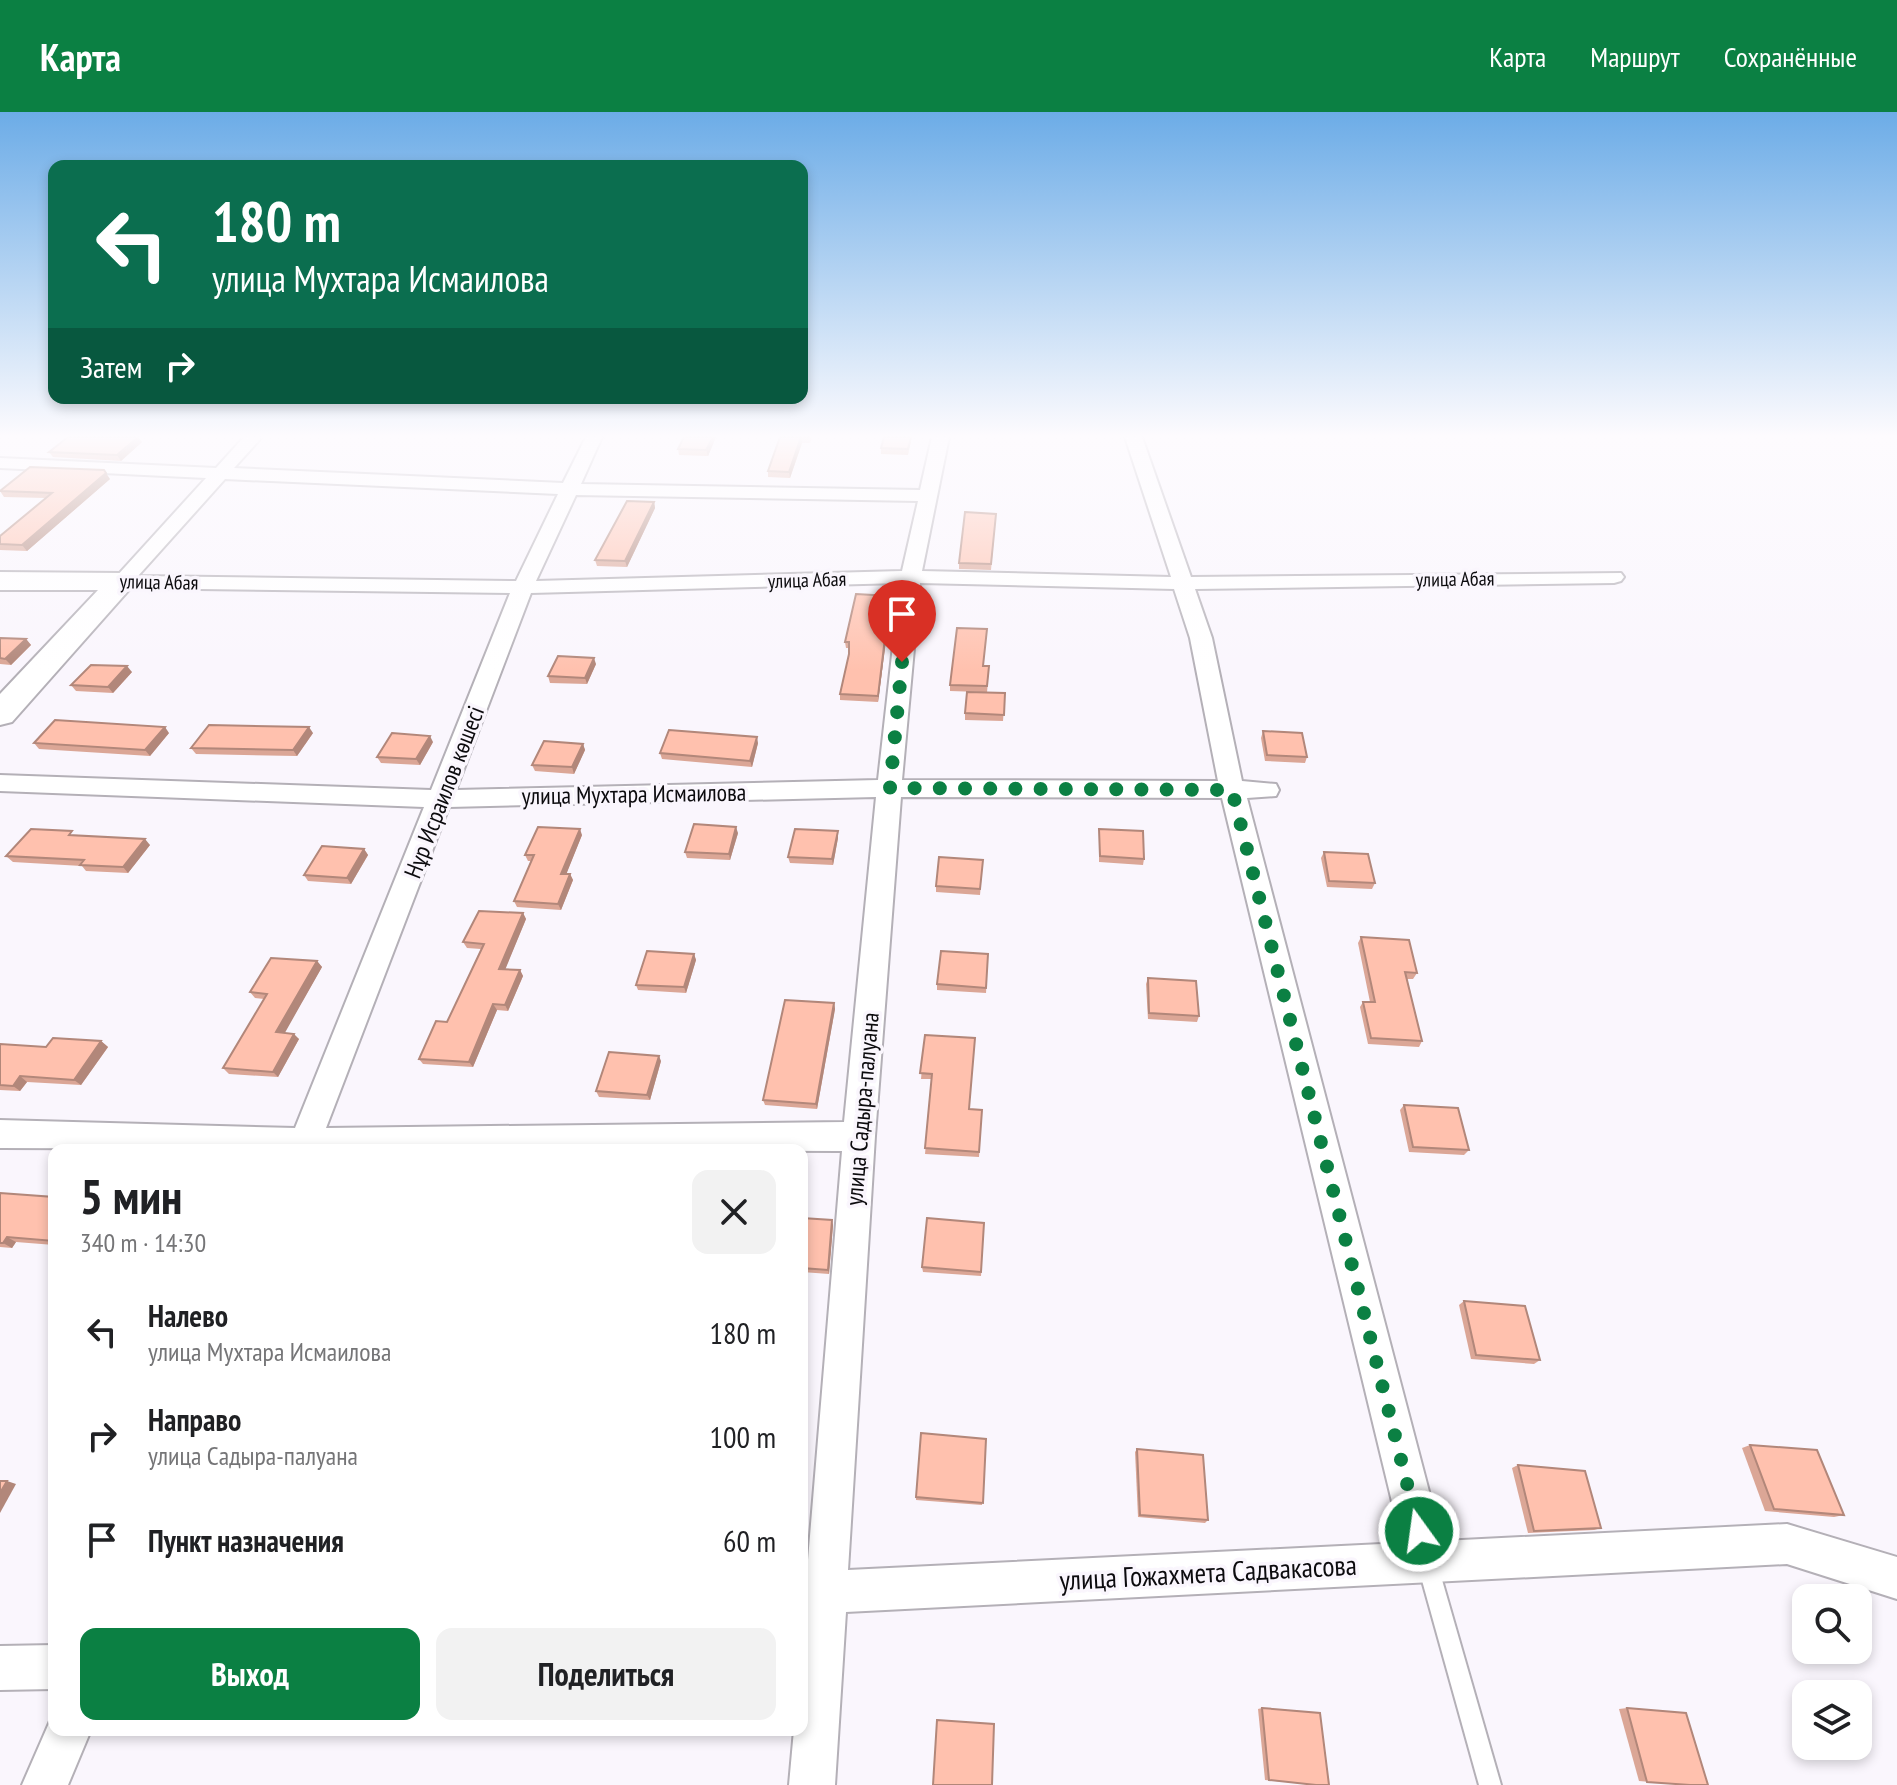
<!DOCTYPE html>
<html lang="ru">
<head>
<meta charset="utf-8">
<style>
	body { margin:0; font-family:"PT Sans Narrow",sans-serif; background:#f2f2f2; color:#202124; height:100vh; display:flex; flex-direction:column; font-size:30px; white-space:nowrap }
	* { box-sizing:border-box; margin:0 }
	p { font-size:26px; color:#757577 }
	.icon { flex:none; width:44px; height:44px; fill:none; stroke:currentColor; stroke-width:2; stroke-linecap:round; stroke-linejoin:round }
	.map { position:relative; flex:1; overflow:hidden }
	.details { position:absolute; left:48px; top:1032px; width:760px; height:592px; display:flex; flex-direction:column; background:#fff; border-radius:16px; box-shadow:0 4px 12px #0003 }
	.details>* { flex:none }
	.hud { position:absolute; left:48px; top:48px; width:760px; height:244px; border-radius:16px; box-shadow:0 4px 12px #0003; background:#0b6e4f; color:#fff; overflow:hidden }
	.fabs { position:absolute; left:1792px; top:1472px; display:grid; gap:16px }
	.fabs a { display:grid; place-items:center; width:80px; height:80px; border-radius:16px; background:#fff; box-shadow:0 4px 12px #0003; font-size:40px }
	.pin { position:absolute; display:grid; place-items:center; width:68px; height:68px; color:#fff; margin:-82px -34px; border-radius:50% 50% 50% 0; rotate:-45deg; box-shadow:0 0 8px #0007 }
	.pin .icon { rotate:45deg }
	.me { position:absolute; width:88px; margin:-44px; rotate:346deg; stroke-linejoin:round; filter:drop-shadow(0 0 6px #0008) }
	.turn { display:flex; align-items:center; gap:28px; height:168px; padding:0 32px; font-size:36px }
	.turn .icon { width:104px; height:104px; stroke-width:2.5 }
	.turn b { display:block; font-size:56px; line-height:68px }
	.then { display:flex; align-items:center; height:76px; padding:0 32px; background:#0003; gap:16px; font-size:30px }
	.round { display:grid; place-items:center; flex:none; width:84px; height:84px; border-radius:16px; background:#f2f2f2 }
	.head { display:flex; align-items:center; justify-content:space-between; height:136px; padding:0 32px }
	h1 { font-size:48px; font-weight:700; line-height:60px }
	.primary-button { display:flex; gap:16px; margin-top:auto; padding:16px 32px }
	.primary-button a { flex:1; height:92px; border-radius:16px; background:#0b8043; color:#fff; font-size:32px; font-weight:700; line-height:92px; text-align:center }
	.primary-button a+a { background:#f2f2f2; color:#202124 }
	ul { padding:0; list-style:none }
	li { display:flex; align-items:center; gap:24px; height:104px; padding:0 32px }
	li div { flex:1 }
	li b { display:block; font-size:30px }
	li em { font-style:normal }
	header { display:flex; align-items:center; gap:48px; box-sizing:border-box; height:112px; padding:0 40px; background:#0b8043; color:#fff }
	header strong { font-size:38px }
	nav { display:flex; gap:44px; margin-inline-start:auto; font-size:28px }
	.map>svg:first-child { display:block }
</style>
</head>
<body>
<header>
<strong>Карта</strong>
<nav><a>Карта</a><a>Маршрут</a><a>Сохранённые</a></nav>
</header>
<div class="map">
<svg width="1897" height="1673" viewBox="0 0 1897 1673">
	<rect width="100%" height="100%" fill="#faf6fd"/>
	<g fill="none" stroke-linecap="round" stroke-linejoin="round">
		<defs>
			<polygon id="lane" points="1428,1444 1435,1447 1438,1454 1501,1673 1479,1673 1418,1454 1421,1447"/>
			<g id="street">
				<path d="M244,325H262L234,356L563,371L586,325H602L581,372L920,378L932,325H949L922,459L1171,465L1125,325H1142L1191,465L1621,461L1624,465L1621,469L1614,471L1195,477L1212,526L1242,669L1276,672L1279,678L1276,684L1247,686L1442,1429L1787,1412L1897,1445V1487L1787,1452L846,1500L835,1673H789L794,1618H802V1460H807L842,1039L0,1036V1008L295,1016L424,695L0,679V663L431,678L510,481L122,476L112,470L115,466L206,366L0,356V346L216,356ZM225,367L558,382L516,469L138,464ZM576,383L918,389L902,459L536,469ZM900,471L878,668L456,678L531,481ZM920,471L1174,477L1190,526L1218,669L902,668ZM876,685L844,1010L326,1016L449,695ZM901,685L1222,686L1402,1431L848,1458L875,1024Z"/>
				<polygon points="54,1533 54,1577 0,1578 0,1534"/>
				<polygon points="53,1602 54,1618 91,1618 68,1673 22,1673"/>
			</g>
			<polygon id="secondary" points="0,460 122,461 132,464 136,470 12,610 0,613 0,582 98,478 0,478"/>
		</defs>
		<use href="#lane" stroke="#b4b0b7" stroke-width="4"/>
		<use href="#street" stroke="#b4b0b7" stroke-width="4"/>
		<use href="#secondary" stroke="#b4b0b7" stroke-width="4"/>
		<use href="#lane" fill="#fff" fill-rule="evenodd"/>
		<use href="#street" fill="#fff" fill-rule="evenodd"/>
		<use href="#secondary" fill="#fff" fill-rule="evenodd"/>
	</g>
	<g fill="#dba696">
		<polygon points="138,325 142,330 121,349 53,345 49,340"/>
		<polygon points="684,325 716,325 708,344 679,343 678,337"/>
		<polygon points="780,325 812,325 810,331 802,331 790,366 768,365 768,359"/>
		<polygon points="912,325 908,343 881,342 881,336"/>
		<polygon points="110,367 27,439 0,438 0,424 46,386 4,385 0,379"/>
		<polygon points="654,390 655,396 627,455 597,454 595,448"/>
		<polygon points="996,402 991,458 959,457 959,451"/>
		<polygon points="890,484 891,490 878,590 840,588 840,582 849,542 849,536 846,536 845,530"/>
		<polygon points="0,526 26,527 31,533 11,553 0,552"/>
		<polygon points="596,552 587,572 550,571 548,564"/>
		<polygon points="984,554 989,554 987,581 1005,581 1003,609 965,608 965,601 980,580 950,579 950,573"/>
		<polygon points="132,560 113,581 76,579 71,573"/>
		<polygon points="1263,619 1307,645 1305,651 1265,649 1261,626"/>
		<polygon points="169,621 150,644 39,637 34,631"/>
		<polygon points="313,621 297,644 196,642 191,636"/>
		<polygon points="433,630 420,653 381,651 377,645"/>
		<polygon points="758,631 752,655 662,647 660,641"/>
		<polygon points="583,632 585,638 574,662 535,659 532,653"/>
		<polygon points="1099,717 1144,747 1143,753 1099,750"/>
		<polygon points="838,719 838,726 833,753 790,751 788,745"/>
		<polygon points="738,721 730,748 687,746 685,740"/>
		<polygon points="76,723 150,733 128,761 86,759 82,754 13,750 6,744"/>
		<polygon points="582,723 566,762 570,762 573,768 561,798 517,795 514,789 532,749 528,749 525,743"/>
		<polygon points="364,737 368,743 351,772 308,769 304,763"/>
		<polygon points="1324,740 1375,771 1372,777 1327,775 1321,746"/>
		<polygon points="983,748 980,783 936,780 936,774"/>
		<polygon points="523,801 526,807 505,857 520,858 523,864 508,899 497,898 473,955 423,952 419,947 447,910 481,837 467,836 463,830"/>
		<polygon points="1361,825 1417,861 1413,867 1407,867 1422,929 1419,935 1368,932 1360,895 1363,890 1370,890 1358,831"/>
		<polygon points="694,842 696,848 686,881 638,878 636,873"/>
		<polygon points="988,842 986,881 937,878 937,872"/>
		<polygon points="317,849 322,855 284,921 299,927 278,965 229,962 223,956 264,887 255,886 250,880"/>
		<polygon points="1148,866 1199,904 1197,910 1148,907 1146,872"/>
		<polygon points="834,891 835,897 817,997 765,993 763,988"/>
		<polygon points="925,923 970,997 982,998 979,1045 925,1042 932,967 921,967"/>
		<polygon points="101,929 108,935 81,973 27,970 20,979 0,978 0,932 46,935"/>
		<polygon points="661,949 650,988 599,985 596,979"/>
		<polygon points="1404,993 1469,1038 1464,1043 1409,1040 1400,998"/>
		<polygon points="0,1081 54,1085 54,1133 16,1130 12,1136 0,1135"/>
		<polygon points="802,1106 833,1113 829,1162 802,1160"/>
		<polygon points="984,1111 981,1164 923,1160 922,1155"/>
		<polygon points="1464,1189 1540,1248 1534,1252 1471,1247 1459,1193"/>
		<polygon points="986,1327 982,1393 916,1388 916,1385"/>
		<polygon points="1750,1333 1844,1403 1834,1405 1765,1399 1742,1336"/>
		<polygon points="1137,1337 1208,1408 1205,1411 1138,1405 1135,1340"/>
		<polygon points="1518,1353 1601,1416 1594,1418 1528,1421 1512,1356"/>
		<polygon points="1262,1596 1316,1673 1265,1668 1258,1597"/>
		<polygon points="1627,1596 1686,1673 1639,1669 1619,1597"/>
	</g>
	<g fill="#b2877a">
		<polygon points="138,325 142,330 121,349 117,343"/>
		<polygon points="713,325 716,325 708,344 706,338"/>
		<polygon points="801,325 802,331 790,366 789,360"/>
		<polygon points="106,361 110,367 27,439 22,433"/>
		<polygon points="654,390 655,396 627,455 625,449"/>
		<polygon points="890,484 891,490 878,590 878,584"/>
		<polygon points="26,527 31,533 11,553 5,547"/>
		<polygon points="594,546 596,552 587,572 585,566"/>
		<polygon points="127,554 132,560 113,581 108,575"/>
		<polygon points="165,615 169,621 150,644 145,638"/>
		<polygon points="309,615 313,621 297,644 293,638"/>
		<polygon points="430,624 433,630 420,653 416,647"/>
		<polygon points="757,625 758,631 752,655 750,649"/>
		<polygon points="583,632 585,638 574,662 572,655"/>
		<polygon points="736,715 738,721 730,748 729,742"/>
		<polygon points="580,717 582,723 564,768 561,762"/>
		<polygon points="838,719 838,726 833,753 832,747"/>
		<polygon points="145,727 150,733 128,761 123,755"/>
		<polygon points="364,737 368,743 351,772 347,766"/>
		<polygon points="570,762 573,768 561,798 558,792"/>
		<polygon points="523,801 526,807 503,863 499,857"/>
		<polygon points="694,842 696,848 686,881 684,875"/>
		<polygon points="317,849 322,855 282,926 276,920"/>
		<polygon points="520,858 523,864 508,899 505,893"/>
		<polygon points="834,891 835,897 817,997 816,992"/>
		<polygon points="493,892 497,898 473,955 469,950"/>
		<polygon points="294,922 299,927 278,965 273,960"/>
		<polygon points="101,929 108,935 81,973 74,968"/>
		<polygon points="659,944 661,949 650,988 647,983"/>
		<polygon points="20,964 27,970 20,979 13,974"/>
		<polygon points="832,1108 833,1113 829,1162 828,1158"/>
		<polygon points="7,1125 16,1130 12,1136 3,1131"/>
		<polygon points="7,1369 16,1372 0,1401 0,1381"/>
	</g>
	<g fill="#ffc1ae" stroke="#b2877a" stroke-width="2">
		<polygon points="68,325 138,325 117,343 49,340"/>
		<polygon points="684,325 713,325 706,338 678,337"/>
		<polygon points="780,325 809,325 801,325 789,360 768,359"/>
		<polygon points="884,325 911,325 908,337 881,336"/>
		<polygon points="30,355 104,358 106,361 22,433 0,432 0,424 52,381 0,379"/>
		<polygon points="627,389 654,390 625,449 595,448"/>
		<polygon points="965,400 996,402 991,452 959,451"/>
		<polygon points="856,482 890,484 878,584 840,582 849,542 849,530 845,530"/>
		<polygon points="957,516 987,517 983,554 989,554 987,574 950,573"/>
		<polygon points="0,526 26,527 5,547 0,546"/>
		<polygon points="558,544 594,546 585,566 548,564"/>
		<polygon points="91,553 127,554 108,575 71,573"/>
		<polygon points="967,580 1005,581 1004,603 965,601"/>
		<polygon points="55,608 165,615 145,638 34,631"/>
		<polygon points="209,613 309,615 293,638 191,636"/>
		<polygon points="669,618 757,625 750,649 660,641"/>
		<polygon points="1263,619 1302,621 1307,645 1267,643"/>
		<polygon points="392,621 430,624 416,647 377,645"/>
		<polygon points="544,629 583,632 572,655 532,653"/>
		<polygon points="694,712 736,715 729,742 685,740"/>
		<polygon points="538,715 580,717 561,762 570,762 558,792 514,789 534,743 525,743"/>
		<polygon points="31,717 72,719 69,723 145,727 123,755 80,753 84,748 6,744"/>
		<polygon points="795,717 838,719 832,747 788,745"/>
		<polygon points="1099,717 1143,719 1144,747 1100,744"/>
		<polygon points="322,734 364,737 347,766 304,763"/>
		<polygon points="1324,740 1368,742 1375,771 1329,769"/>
		<polygon points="939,745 983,748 980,777 936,774"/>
		<polygon points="479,799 523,801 499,857 520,858 505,893 493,892 469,950 419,947 436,909 447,910 484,832 463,830"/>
		<polygon points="1361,825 1409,828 1417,861 1405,860 1422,929 1371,926 1363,890 1375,890"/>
		<polygon points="647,839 694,842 684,875 636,873"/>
		<polygon points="941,839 988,842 986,876 937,872"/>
		<polygon points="271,846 317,849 276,920 294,922 273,960 223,956 267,882 250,880"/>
		<polygon points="1148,866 1196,869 1199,904 1149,901"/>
		<polygon points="785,888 834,891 816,992 763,988"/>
		<polygon points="925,923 975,926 969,997 982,998 979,1040 925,1036 932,962 920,961"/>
		<polygon points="53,926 101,929 74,968 20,964 13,974 0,973 0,932 46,935"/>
		<polygon points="609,940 659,944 647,983 596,979"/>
		<polygon points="1404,993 1458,996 1469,1038 1413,1035"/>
		<polygon points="0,1081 54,1085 54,1129 7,1125 3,1131 0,1131"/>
		<polygon points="802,1106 832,1108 828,1158 802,1156"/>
		<polygon points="927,1106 984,1111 981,1160 922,1155"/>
		<polygon points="1464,1189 1525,1194 1540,1248 1476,1243"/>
		<polygon points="921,1321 986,1327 983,1391 916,1385"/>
		<polygon points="1750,1333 1817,1338 1844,1403 1774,1397"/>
		<polygon points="1137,1337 1203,1343 1208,1408 1140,1403"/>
		<polygon points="1518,1353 1585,1359 1601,1416 1534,1419"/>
		<polygon points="0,1369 7,1369 0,1381"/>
		<polygon points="1262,1596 1320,1601 1329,1673 1316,1673 1269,1668"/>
		<polygon points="1627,1596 1686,1601 1708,1673 1690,1673 1647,1670"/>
		<polygon points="937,1608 994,1612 992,1673 933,1673"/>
	</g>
	<linearGradient id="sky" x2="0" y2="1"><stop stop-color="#6cace7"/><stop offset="0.58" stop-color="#fdfbfe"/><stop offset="1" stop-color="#fdfbfe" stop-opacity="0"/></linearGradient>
	<rect width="1897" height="559" fill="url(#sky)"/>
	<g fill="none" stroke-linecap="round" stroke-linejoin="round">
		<polyline stroke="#0b8043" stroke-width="14" stroke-dasharray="0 25.2" points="902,550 890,676 1232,678 1419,1419"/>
	</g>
	<g text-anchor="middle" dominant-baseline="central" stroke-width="7" stroke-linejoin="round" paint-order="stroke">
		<g font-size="20" fill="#0c0b0e" stroke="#faf6fd">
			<text transform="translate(1455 467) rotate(-1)">улица Абая</text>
			<text transform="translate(807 468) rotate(-2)">улица Абая</text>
			<text transform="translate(159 470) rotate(1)">улица Абая</text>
		</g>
		<g font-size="24" fill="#0c0b0e" stroke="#faf6fd">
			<text transform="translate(444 680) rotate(-69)">Нұр Исраилов көшесі</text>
			<text transform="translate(634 682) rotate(-1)">улица Мухтара Исмаилова</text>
			<text transform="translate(862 997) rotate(-85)">улица Садыра-палуана</text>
		</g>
		<g font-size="28" fill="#0c0b0e" stroke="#faf6fd">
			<text transform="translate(1208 1460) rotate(-3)">улица Гожахмета Садвакасова</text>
		</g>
	</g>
</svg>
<div class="fabs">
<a><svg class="icon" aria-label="search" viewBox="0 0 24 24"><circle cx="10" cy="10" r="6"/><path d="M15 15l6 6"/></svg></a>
<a><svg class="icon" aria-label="layers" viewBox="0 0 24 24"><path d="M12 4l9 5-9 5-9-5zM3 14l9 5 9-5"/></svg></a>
</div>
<div class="pin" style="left:902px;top:550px;background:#d93025"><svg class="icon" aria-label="arrive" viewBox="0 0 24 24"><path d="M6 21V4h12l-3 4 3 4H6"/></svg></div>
<svg class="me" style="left:1419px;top:1419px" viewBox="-20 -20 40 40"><circle r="17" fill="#0b8043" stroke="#fff" stroke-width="3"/><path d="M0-11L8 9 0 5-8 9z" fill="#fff"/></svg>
<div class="hud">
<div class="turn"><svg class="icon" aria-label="left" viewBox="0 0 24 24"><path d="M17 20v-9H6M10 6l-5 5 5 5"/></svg><div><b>180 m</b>улица Мухтара Исмаилова</div></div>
<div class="then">Затем<svg class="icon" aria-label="right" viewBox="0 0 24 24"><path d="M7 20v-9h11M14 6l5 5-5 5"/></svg></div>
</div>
<section class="details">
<div class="head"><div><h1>5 мин</h1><p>340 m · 14:30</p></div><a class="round"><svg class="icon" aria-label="close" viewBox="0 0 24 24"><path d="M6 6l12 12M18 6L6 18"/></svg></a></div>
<ul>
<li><svg class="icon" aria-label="left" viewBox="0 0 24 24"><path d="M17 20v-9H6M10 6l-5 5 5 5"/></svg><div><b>Налево</b><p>улица Мухтара Исмаилова</p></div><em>180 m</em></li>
<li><svg class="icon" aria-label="right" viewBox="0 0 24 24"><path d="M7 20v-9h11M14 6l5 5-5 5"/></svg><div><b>Направо</b><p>улица Садыра-палуана</p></div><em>100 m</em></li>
<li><svg class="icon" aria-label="arrive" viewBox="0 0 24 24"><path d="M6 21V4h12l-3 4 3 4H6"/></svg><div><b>Пункт назначения</b></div><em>60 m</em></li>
</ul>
<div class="primary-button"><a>Выход</a><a>Поделиться</a></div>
</section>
</div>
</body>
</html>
